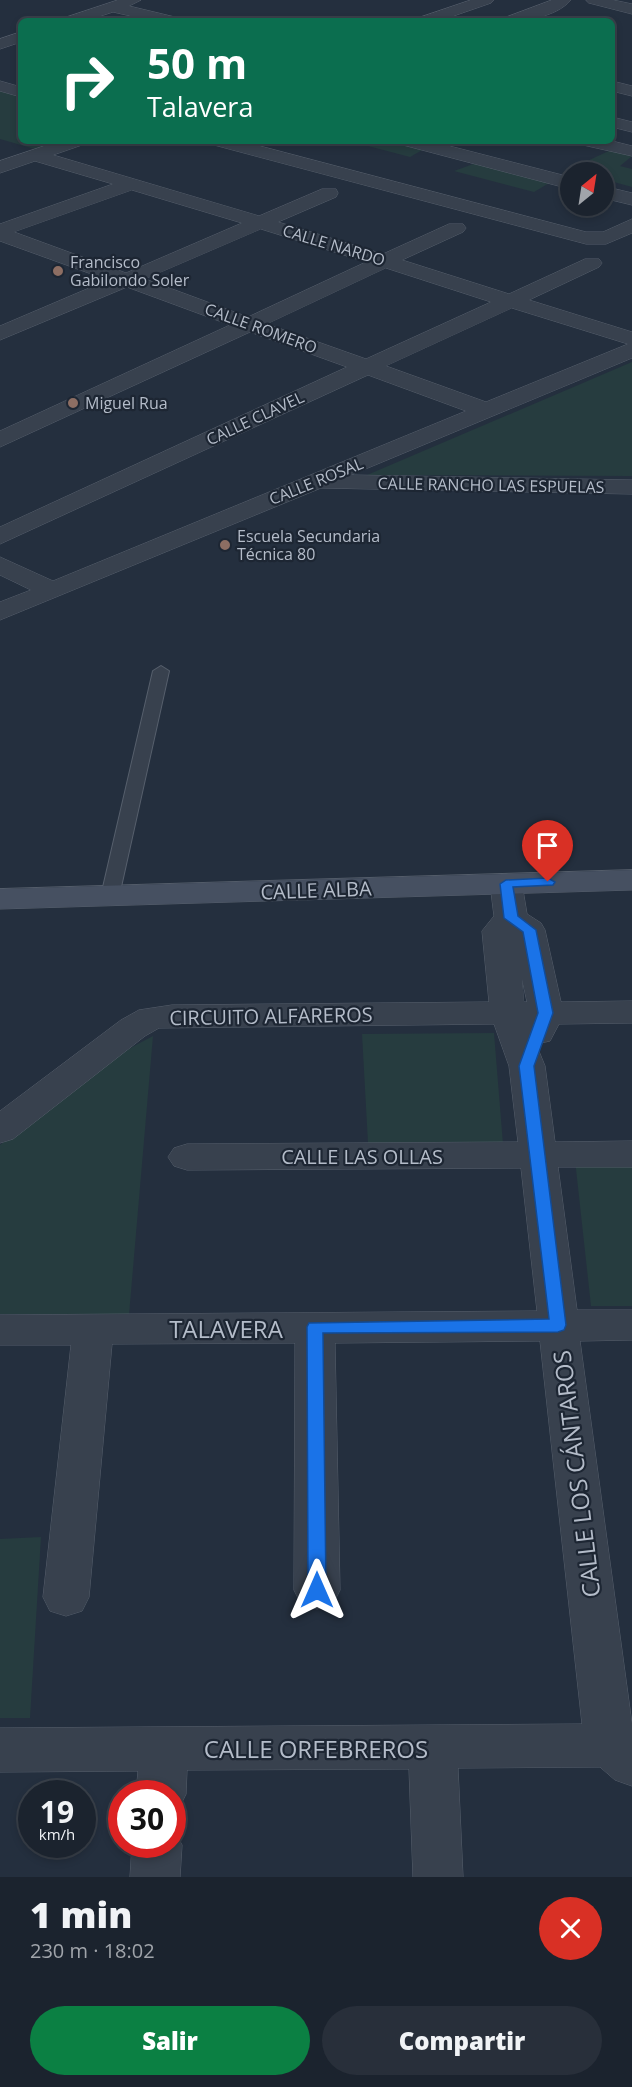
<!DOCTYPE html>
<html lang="es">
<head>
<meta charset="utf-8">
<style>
	body { margin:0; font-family:"Open Sans",sans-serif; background:#282f3a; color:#f1f3f6; height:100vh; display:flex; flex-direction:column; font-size:22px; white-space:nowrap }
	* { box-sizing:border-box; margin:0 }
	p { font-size:20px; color:#a0a4aa }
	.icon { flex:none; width:33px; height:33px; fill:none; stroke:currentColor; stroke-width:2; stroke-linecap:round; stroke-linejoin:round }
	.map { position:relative; height:1877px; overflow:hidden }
	.details { display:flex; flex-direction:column; background:#1b232e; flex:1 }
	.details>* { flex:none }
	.top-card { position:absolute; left:18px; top:18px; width:597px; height:126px; border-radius:9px; box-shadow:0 3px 9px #0003,0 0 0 2px #39404a; background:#0b6e4f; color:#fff; overflow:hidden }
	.needle { width:39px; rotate:30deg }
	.fabs { position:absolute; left:560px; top:162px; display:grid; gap:12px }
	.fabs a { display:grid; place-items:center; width:54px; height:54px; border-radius:50%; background:#1b232e; box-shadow:0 3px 9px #0003,0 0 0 2px #39404a; font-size:30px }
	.speed { position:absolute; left:18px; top:1780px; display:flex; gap:12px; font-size:30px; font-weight:700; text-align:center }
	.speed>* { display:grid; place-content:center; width:78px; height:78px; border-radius:50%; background:#1b232e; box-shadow:0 3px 9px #0003,0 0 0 2px #39404a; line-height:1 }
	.speed small { font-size:15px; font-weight:400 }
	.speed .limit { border:9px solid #d22; background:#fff; color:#111 }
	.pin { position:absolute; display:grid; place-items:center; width:51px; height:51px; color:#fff; margin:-62px -26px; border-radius:50% 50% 50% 0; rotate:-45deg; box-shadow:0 0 6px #0007 }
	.pin .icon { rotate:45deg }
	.me { position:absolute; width:66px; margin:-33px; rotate:0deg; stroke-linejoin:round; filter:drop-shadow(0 0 4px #0008) }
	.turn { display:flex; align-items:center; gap:21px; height:126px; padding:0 30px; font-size:27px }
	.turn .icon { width:78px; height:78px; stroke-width:2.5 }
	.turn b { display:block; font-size:42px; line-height:51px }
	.round { display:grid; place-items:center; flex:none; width:63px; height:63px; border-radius:32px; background:#282f3a }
	.overview { display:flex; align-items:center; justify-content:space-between; height:102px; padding:0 30px }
	h1 { font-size:36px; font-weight:800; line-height:45px }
	.action { display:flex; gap:12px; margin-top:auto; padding:12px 30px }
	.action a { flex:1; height:69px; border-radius:36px; background:#0b8043; color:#fff; font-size:24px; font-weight:800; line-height:69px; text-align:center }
	.action a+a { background:#282f3a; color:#f1f3f6 }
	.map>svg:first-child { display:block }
</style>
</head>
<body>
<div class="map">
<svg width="632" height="1877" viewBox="0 0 632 1877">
	<rect width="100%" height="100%" fill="#242f3e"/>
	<g fill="#263c3f">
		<polygon points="0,86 21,92 21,141 68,141 38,150 0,139"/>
		<polygon points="349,141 391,141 424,149 410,157"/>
		<polygon points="613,149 632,156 620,166 632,169 632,187 603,179 603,172 568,170"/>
		<polygon points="476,163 551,182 534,192 454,171"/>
		<polygon points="632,362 632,476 367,475"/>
		<polygon points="494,1033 503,1144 368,1143 362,1034"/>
		<path d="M153,1036L129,1315L0,1314V1145C49,1106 97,1064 153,1036Z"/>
		<polygon points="575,1160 632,1160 632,1306 591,1306"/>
		<polygon points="41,1537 30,1718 0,1718 0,1539"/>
	</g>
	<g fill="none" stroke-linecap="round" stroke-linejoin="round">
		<defs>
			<polygon id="lane" points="161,666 169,671 119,896 116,900 104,900 101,896 153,671"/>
			<g id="street">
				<polygon points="118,0 141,0 129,6 179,18 181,21 153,21 113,12 85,21 62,21 64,18"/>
				<polygon points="471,0 494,0 491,3 439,21 416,21 418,18"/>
				<path d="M552,0H571C555,18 524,21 502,21L504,18Z"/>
				<polygon points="586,0 613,0 632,4 632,14 589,3"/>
				<polygon points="21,32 21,42 0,49 0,39"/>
				<polygon points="0,81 21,87 21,97 0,91"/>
				<polygon points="616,82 632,86 632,96 612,91 612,83"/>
				<polygon points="612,117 632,122 632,132 612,127"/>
				<path d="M59,141H85L82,145L53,155L259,216L322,189H336L338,193L336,197L278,222L383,254L449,224H463L466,228L463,232L402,260L509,294L585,259H599L602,263L599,267L529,300L632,332V358L351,475L632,480V494L321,488L0,620V602L31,590L0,575V557L53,581L466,411L368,375L0,544V527L347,367L250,332L0,447V431L230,325L127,287L0,340V326L108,280L0,241V224L113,184L35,161L0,173V161ZM132,190L242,223L126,273L14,232ZM261,229L366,262L248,317L145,279ZM386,268L491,302L366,359L267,324ZM512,308L628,344L486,402L386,366Z"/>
				<polygon points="211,141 241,141 586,232 603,232 632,219 632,233 606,244 586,244 214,145"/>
				<polygon points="400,141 430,141 570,177 570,189 403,145"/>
				<polygon points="580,141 612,141 632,146 632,156 583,145"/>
				<polygon points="603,186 632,193 632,205 603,198"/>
				<path d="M506,874L517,877L522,884L527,914L541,923L545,930L561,1002L632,1001V1023L559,1024L550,1041L536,1044L545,1066L555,1142L632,1141V1167H558L577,1310H632V1340L580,1341L632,1724V1786L615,1780L600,1767L458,1768L463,1877H413L409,1769L187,1770L186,1794L178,1810L172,1812V1794H136L138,1771L0,1772V1728L582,1724L540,1341L335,1343L340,1590L333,1604L317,1609L301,1604L294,1590L295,1343L112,1344L89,1597L82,1611L66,1616L50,1611L43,1597L71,1345H0V1315L537,1311L521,1168L187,1170L174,1166L168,1157L174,1148L187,1144L518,1142L509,1066L494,1024L159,1028L145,1036L13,1139L0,1143V1111L121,1020L139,1010L172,1005L489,1002L482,931L494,916L490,884L495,877ZM522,979L527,1002H524Z"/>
				<polygon points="172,1827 182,1845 180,1877 130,1877 132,1845 172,1845"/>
			</g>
			<polygon id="secondary" points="632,870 632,890 0,909 0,889"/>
		</defs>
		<use href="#lane" stroke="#565f6c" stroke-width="2"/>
		<use href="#street" stroke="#565f6c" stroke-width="1"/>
		<use href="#secondary" stroke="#565f6c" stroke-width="1"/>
		<use href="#lane" fill="#38414e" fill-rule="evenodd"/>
		<use href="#street" fill="#38414e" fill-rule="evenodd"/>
		<use href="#secondary" fill="#465061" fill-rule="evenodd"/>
	</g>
	<polygon fill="#1a73e8" stroke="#114b97" stroke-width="1.5" points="548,878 555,882 553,885 513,887 518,916 536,930 553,1013 534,1066 566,1325 564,1330 558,1332 323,1333 326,1590 324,1596 317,1598 310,1596 308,1590 307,1327 309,1323 549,1319 519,1066 538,1013 523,932 504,918 500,884 506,880"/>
	<g fill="#8d6e63" stroke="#1d2633" stroke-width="2">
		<circle cx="58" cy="271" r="6"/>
		<circle cx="73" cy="403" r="6"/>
		<circle cx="225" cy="545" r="6"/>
	</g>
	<g text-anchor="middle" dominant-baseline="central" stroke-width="4.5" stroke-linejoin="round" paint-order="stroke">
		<g font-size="16" fill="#b4bcc9" stroke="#1d2633">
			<text transform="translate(334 245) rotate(17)">CALLE NARDO</text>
			<text transform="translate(261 328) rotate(20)">CALLE ROMERO</text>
			<text transform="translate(255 418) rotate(-25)">CALLE CLAVEL</text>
			<text transform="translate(316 481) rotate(-22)">CALLE ROSAL</text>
			<text transform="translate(491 485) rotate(1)">CALLE RANCHO LAS ESPUELAS</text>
		</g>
		<g font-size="16" fill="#b4bcc9" stroke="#1d2633" text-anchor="start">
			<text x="70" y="262">Francisco<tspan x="70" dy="18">Gabilondo Soler</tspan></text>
			<text x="85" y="403">Miguel Rua</text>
			<text x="237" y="536">Escuela Secundaria<tspan x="237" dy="18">Técnica 80</tspan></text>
		</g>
		<g font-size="20" fill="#b4bcc9" stroke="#1d2633">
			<text transform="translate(316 890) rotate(-2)">CALLE ALBA</text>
			<text transform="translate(271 1016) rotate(-1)">CIRCUITO ALFAREROS</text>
			<text x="362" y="1156">CALLE LAS OLLAS</text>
		</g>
		<g font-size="24" fill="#b4bcc9" stroke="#1d2633">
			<text x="226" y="1328">TALAVERA</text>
			<text transform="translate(576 1474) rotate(-97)">CALLE LOS CÁNTAROS</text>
			<text x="316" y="1748">CALLE ORFEBREROS</text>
		</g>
	</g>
</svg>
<div class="fabs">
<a><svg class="needle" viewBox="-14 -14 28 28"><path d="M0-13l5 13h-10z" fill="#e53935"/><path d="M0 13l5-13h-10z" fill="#a0a4aa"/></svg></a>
</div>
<div class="speed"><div>19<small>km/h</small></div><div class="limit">30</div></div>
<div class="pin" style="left:548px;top:882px;background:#d93025"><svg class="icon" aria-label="arrive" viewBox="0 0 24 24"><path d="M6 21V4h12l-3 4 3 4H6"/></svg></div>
<svg class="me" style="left:317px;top:1590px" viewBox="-20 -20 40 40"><path d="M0-17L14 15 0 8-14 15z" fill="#1a73e8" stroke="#fff" stroke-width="4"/></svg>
<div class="top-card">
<div class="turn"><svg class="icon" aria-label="right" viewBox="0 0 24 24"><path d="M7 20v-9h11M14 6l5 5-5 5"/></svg><div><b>50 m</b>Talavera</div></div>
</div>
</div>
<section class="details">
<div class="overview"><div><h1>1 min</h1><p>230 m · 18:02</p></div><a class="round" style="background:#d93025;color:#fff"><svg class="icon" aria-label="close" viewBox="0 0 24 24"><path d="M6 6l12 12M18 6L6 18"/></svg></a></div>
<div class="action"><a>Salir</a><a>Compartir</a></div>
</section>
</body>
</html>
